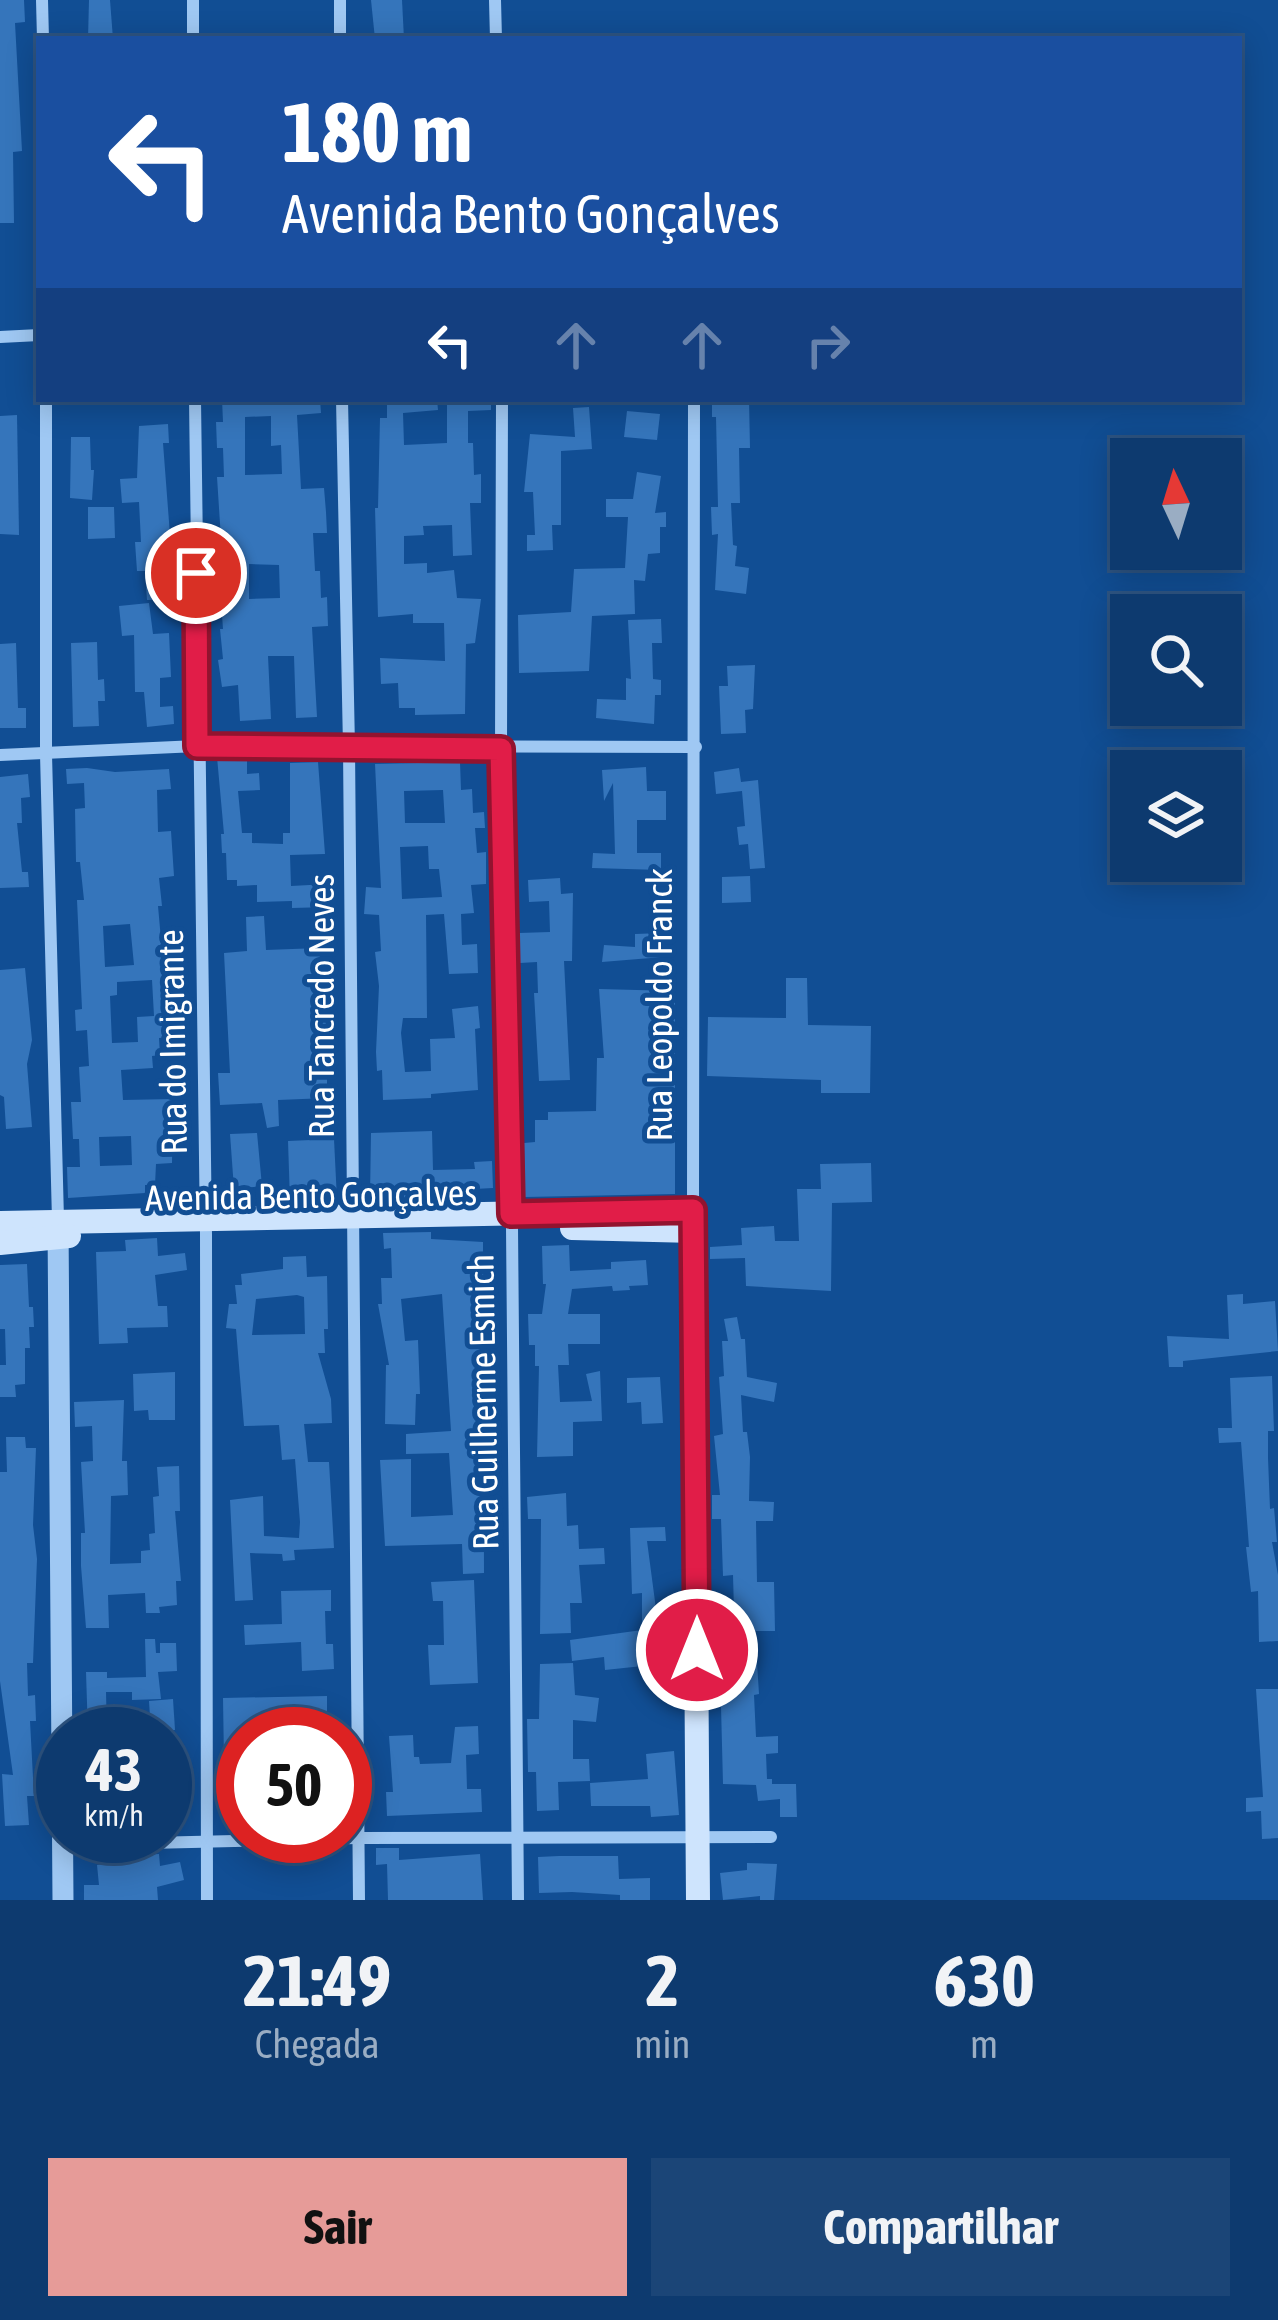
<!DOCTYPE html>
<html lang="pt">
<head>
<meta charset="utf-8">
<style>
	body { margin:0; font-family:"Asap Condensed",sans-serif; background:#1b4577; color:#f1f3f6; height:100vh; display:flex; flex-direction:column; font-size:45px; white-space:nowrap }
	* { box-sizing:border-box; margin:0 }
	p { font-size:39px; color:#9aadc3 }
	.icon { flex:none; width:66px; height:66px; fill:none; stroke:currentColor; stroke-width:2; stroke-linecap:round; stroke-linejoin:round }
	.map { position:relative; height:1900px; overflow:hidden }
	.side { display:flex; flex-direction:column; background:#0d3a6f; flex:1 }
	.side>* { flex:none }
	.top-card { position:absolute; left:36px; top:36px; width:1206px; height:366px; border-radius:0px; box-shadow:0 6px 30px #0003,0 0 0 3px #2d5482; background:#1a4fa0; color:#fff; overflow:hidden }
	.needle { width:78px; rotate:356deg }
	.fabs { position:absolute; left:1110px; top:438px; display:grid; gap:24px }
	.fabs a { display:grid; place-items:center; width:132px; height:132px; border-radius:0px; background:#0d3a6f; box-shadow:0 6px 30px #0003,0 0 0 3px #2d5482; font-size:60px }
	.speed { position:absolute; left:36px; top:1707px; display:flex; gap:24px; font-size:60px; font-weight:700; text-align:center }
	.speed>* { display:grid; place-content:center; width:156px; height:156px; border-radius:50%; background:#0d3a6f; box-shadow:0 6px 30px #0003,0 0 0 3px #2d5482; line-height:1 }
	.speed small { font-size:30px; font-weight:400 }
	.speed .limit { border:18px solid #d22; background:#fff; color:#111 }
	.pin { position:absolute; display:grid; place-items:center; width:102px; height:102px; color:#fff; margin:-51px; border:6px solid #fff; border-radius:50%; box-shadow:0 3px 12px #0007 }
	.me { position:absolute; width:132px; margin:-66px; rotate:0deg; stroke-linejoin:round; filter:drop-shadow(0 0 9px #0008) }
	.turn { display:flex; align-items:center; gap:42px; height:252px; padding:0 48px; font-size:54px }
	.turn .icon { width:156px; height:156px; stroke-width:2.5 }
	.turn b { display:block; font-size:84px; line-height:102px }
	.lanes { display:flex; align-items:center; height:114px; padding:0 48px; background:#0003; justify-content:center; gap:60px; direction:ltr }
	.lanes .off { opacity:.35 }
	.eta { display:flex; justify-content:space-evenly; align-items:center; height:204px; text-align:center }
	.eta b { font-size:72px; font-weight:700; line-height:84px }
	.button { display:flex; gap:24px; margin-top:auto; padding:24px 48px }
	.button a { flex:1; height:138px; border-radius:0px; background:#e69b98; color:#111; font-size:48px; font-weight:700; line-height:138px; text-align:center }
	.button a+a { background:#1b4577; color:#f1f3f6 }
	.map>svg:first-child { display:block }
</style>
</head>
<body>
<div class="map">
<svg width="1278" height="1900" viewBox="0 0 1278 1900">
	<rect width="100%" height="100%" fill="#114e94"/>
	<g fill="#3575bb" fill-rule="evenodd">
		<polygon points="0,0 24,0 25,22 15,23 22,151 13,152 14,223 0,223"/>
		<polygon points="89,0 110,0 113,39 88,39"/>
		<polygon points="371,0 402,0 404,39 375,39"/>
		<path d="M222,399H320L321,413L297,415L301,489L324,488L326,512L327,533H313L315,571H320L321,598L327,597L328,626L312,627L317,717L296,718L294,656H268L271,719L240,721L238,685L222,687L218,660L223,659L220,629H223L221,601H225L217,477H224L223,448H217L216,422H223ZM271,416V446L281,445L282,474L245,475V417ZM249,564L279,565L280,598L249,599Z"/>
		<polygon points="387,399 437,399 438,410 403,413 404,445 447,443 447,399 491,399 491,410 468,411 468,443 473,443 474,475 481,474 481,503 470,503 472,555 453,556 452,525 423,526 424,535 404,536 404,564 427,563 427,573 454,570 457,598 481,599 475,643 466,644 465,714 415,715 415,708 399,708 398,683 381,684 380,658 445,661 444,623 413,623 413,614 378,617 375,508 378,508 380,418 387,418"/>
		<polygon points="712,399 749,399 750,448 739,448 740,503 731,503 733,545 737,546 735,566 749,568 746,594 715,590 718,534 712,535 711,507 718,507 716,417 712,417"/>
		<polygon points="589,407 592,449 561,451 561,525 552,525 553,550 527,551 527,535 535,535 533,492 524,492 530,434 575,437 573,408"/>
		<polygon points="627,411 660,414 657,440 624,437"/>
		<polygon points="17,415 19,535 0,534 0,416"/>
		<polygon points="168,424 169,443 163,443 170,535 164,535 165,576 170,576 171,599 147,600 145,571 137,571 135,542 141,542 139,502 122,503 120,479 137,478 139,426"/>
		<polygon points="71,437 90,437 91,470 94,470 92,500 70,498"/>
		<polygon points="637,472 661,476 655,513 666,512 666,527 660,527 660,553 648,554 645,581 634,580 635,614 592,616 589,671 519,673 518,615 571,612 574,569 625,568 628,517 606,517 606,499 633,499"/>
		<polygon points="88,507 114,507 115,538 88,539"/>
		<polygon points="149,603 153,634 169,633 171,677 160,678 160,707 173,706 174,724 147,727 144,692 135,692 134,635 122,636 119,606"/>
		<polygon points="661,619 662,643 652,643 653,679 661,680 661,695 655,695 654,724 596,718 597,699 626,700 626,678 631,679 628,620"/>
		<polygon points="97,642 98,680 104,679 105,701 98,701 99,726 73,727 71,643"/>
		<polygon points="16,643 18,708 26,708 26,728 0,728 0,644"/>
		<polygon points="755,665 753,709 745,710 746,733 721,734 719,686 728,686 727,666"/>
		<polygon points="217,757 247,757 247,774 259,773 260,790 238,791 242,833 252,833 252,843 283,844 283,833 290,833 290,763 318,762 325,854 290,855 291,886 328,884 329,907 292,908 292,901 257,902 257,885 237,886 237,880 227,880 226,853 222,853 221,834 224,834"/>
		<path d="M460,762L461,790L472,789L473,813L484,812L485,828H475L477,853L486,852V884L471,885L474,913L461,914L462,945L477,944L478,973L449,974L444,914L426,915L427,1018H403L401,1033L405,1072L431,1071L430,1039L455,1038L452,1009L478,1006L480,1028L475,1029L478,1090L431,1094V1098L383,1100L382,1070L377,1071L376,1052L379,986L375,952L381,951L379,915L364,914L366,887L381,888L375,764ZM443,790L445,823H405L404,791ZM428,846L429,869H439L442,897L402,899L400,847Z"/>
		<polygon points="646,767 647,791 666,791 666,820 637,820 637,853 661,853 661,870 592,868 593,853 615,854 613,783 604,801 602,770"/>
		<path d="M87,768L115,772L169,769L171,789L157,790L158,832L171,831L174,876L159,878L162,906H158L162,951L173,950V1037L159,1038L160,1055L152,1056L153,1068L121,1070L123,1100L173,1099L172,1163L156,1164L155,1185H145V1193L68,1198L67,1167H80L79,1139H73L71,1102H81L79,1067L89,1066L87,1030L76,1031L75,1010L82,1009L77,900H84L80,862H76L75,809L85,808L84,783L67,784L66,769ZM130,924L134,965L105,967L103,926ZM152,980L154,1016L137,1017L138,1042L112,1043L110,996L117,995V982ZM131,1136L132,1165L100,1166L99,1137Z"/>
		<polygon points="739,768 741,782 758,780 765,868 750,869 748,844 739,845 737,827 745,826 742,791 716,794 714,772"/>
		<polygon points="28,774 30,797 21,798 22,823 17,823 22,872 28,872 29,887 0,888 0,777"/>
		<polygon points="750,876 751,902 722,903 722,877"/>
		<polygon points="560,878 561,894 573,893 572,961 564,961 570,1080 539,1081 534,993 538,993 537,962 520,963 519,933 550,932 549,901 529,902 528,880"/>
		<polygon points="264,916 266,950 319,948 327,1038 327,1098 278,1100 279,1126 267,1128 262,1103 220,1105 218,1073 230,1073 224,953 247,951 246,917"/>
		<polygon points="662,933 663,957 602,962 604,945 635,947 635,934"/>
		<polygon points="25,968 32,1040 27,1064 32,1127 6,1129 4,1097 0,1095 0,970"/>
		<polygon points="786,978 807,978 808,1025 871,1026 870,1093 821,1093 821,1080 707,1076 708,1017 786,1018"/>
		<polygon points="599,989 675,991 675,1194 525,1197 524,1143 535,1142 535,1120 548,1120 548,1112 596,1111 597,1058 604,1058"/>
		<polygon points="432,1131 433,1170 475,1169 474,1162 492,1161 493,1188 456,1190 456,1198 370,1197 371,1133"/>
		<polygon points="257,1133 262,1186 234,1189 230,1134"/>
		<polygon points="334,1139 337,1200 290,1201 288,1141"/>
		<polygon points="871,1163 872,1202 832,1203 831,1291 746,1286 745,1258 710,1259 710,1247 742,1245 741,1228 774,1226 775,1241 799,1241 797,1189 821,1189 820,1164"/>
		<polygon points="431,1232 431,1239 483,1242 484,1573 463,1574 462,1544 385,1546 380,1460 411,1459 411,1517 453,1515 449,1453 406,1454 406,1434 451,1431 442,1294 401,1299 405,1341 418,1340 420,1394 416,1394 415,1425 385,1424 386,1365 389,1365 378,1304 382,1304 381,1278 392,1278 391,1248 384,1249 383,1233"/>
		<polygon points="157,1238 158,1256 185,1253 187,1270 155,1275 158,1306 167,1306 168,1327 127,1328 128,1343 99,1344 96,1252 126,1251 125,1240"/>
		<polygon points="569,1245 570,1271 611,1269 611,1262 646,1260 648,1285 629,1286 630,1290 613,1291 612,1286 572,1289 568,1314 600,1314 600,1344 568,1344 569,1365 558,1365 560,1402 592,1401 586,1374 600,1371 602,1421 573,1422 573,1456 537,1457 539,1366 535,1366 535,1345 529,1345 528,1314 542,1314 546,1284 543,1284 542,1246"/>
		<path d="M306,1256L307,1277L327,1276L328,1329H324L325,1353H318L331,1399L332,1423L304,1424L308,1462H329L334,1548L294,1550L295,1560L283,1561L282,1554L250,1553L253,1600L235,1601L230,1500L263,1496L264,1536L299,1538L300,1522L295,1459L282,1460L279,1425L244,1426L236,1329L226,1328L229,1304H237L235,1285H242L241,1274L283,1269V1257ZM297,1295L304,1297L305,1334L252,1335L256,1299Z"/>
		<polygon points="27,1264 29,1307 33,1307 34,1327 29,1327 30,1348 25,1348 25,1384 15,1385 16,1397 0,1397 0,1365 6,1365 5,1329 0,1329 0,1265"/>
		<polygon points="1243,1294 1243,1304 1275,1301 1278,1351 1183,1361 1183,1367 1169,1367 1167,1336 1229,1339 1227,1295"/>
		<polygon points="737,1317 741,1339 745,1339 747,1377 777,1383 774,1402 741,1395 743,1432 747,1432 750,1457 749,1501 774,1502 773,1521 756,1521 757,1582 774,1582 775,1631 755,1631 759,1694 754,1695 756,1737 778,1736 778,1753 766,1754 767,1779 772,1779 772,1784 796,1784 797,1817 780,1817 780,1799 758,1801 756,1785 723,1784 719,1628 723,1609 734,1611 733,1575 723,1576 721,1519 712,1519 712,1495 720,1495 714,1436 723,1434 719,1377 724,1376 722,1341 728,1341 724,1319"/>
		<polygon points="175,1372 175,1420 149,1420 148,1410 134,1411 133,1374"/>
		<polygon points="1272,1376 1274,1431 1268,1431 1268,1458 1270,1509 1274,1508 1277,1542 1272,1542 1278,1575 1278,1641 1259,1642 1258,1591 1251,1592 1246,1547 1249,1547 1241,1442 1219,1443 1218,1428 1232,1428 1230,1378"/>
		<polygon points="660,1377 663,1423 642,1424 641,1402 627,1403 627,1378"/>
		<polygon points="124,1400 122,1461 127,1461 128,1495 111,1496 110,1564 141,1563 141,1551 150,1550 149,1534 155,1533 153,1497 159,1496 157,1467 179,1466 180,1511 175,1511 181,1581 176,1581 177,1605 159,1607 160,1613 146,1613 145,1593 108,1595 109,1628 86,1628 81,1566 81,1533 85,1533 81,1462 93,1461 92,1426 75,1427 74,1402"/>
		<polygon points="6,1437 25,1437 26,1448 36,1448 33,1525 37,1559 33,1663 27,1663 28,1696 35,1695 36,1721 30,1721 34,1796 27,1796 29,1825 5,1826 2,1774 13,1775 0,1681 0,1472 7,1472"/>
		<polygon points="566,1493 567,1526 578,1525 579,1549 604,1548 605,1564 579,1565 582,1603 570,1603 571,1633 540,1634 541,1519 528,1519 527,1497"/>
		<polygon points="665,1527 666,1541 647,1541 656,1609 667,1609 671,1663 605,1670 604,1657 572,1661 570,1640 642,1630 642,1593 632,1594 630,1528"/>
		<polygon points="474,1580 478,1683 430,1685 428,1645 444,1645 443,1601 433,1601 431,1582"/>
		<polygon points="331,1590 331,1611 325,1611 326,1644 333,1644 334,1669 302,1671 301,1642 245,1645 244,1625 282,1624 281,1591"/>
		<polygon points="145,1639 155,1639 156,1653 160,1653 160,1643 176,1643 177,1671 158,1672 161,1699 132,1700 132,1692 106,1692 107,1734 88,1734 86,1672 107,1672 107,1678 146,1677"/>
		<polygon points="573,1663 575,1695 599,1698 596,1722 573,1720 573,1759 589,1759 590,1781 558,1782 559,1810 537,1811 536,1772 528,1772 527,1719 539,1719 540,1664"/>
		<polygon points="1256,1689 1278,1689 1278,1838 1262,1839 1261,1811 1246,1812 1246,1798 1263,1797"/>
		<polygon points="327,1696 327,1734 243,1734 243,1824 225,1824 223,1698"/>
		<polygon points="173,1699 175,1730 151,1732 149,1701"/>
		<polygon points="478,1726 479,1754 466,1755 467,1789 481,1789 482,1812 387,1816 386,1792 393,1792 389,1736 413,1735 414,1757 419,1757 420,1764 451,1763 455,1727"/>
		<polygon points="674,1751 679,1815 651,1817 650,1806 591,1806 590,1783 648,1779 646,1754"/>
		<polygon points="185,1776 187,1816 165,1817 169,1777"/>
		<polygon points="376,1848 399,1848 399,1860 480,1854 483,1900 388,1900 387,1864 376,1865"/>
		<polygon points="159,1854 160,1866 180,1862 184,1880 157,1887 158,1900 84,1900 84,1885 99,1885 97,1865 131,1860 131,1856"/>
		<polygon points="559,1856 618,1856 619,1879 650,1878 650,1900 620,1900 620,1895 572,1892 539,1893 538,1857"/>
		<polygon points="747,1863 777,1864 774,1900 760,1900 760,1896 723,1900 720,1873 747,1870"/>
	</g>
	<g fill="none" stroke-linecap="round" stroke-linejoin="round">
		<g stroke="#9fc8f3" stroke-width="12">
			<polyline points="42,0 43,39"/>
			<polyline points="193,0 193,39"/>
			<polyline points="495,0 496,39"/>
			<polyline points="340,39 340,0"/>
			<polyline points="0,337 39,335"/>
			<polyline points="46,399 46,754 58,1220"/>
			<polyline points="195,399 206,1234 207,1900"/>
			<polyline points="342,399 349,747 359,1900"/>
			<polyline points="502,399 501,749 512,1227 518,1900"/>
			<polyline points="0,755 197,746 696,747"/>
			<polyline points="693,1210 694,399"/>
			<polyline points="62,1845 357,1838 771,1837"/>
		</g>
		<polyline stroke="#9fc8f3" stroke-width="21" points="58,1223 63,1900"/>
		<g stroke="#cee4fd" stroke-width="24">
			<polyline points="0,1223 693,1210 698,1900"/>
			<polyline points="572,1228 695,1231"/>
			<polyline points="0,1243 69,1236"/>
		</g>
	</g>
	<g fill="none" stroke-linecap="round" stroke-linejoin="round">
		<defs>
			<polyline id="route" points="196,573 197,746 501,749 511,1214 693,1210 697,1650"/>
		</defs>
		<use href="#route" stroke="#92132f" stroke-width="30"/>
		<use href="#route" stroke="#e11d48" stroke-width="21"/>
	</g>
	<g text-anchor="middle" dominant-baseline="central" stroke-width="10" stroke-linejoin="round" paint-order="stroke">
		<g font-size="36" fill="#fff" stroke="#114e94">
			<text transform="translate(659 1005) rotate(-90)">Rua Leopoldo Franck</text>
			<text transform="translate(321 1006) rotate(-90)">Rua Tancredo Neves</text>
			<text transform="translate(172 1042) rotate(-91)">Rua do Imigrante</text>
			<text transform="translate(311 1195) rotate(-1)">Avenida Bento Gonçalves</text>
			<text transform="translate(483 1402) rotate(-91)">Rua Guilherme Esmich</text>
		</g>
	</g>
</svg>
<div class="fabs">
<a><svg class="needle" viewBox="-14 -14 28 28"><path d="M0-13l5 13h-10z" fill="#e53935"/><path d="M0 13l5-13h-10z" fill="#9aadc3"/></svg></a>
<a><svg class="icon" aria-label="search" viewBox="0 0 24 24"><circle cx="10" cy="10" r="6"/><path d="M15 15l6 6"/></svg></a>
<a><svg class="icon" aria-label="layers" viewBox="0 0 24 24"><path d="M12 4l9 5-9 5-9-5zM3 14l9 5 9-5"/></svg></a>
</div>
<div class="speed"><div>43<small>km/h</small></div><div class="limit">50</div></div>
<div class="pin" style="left:196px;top:573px;background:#d93025"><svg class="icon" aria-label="arrive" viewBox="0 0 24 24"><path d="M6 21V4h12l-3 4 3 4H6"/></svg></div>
<svg class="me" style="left:697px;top:1650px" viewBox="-20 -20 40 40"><circle r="17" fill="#e11d48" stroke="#fff" stroke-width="3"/><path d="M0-11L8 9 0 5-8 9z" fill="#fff"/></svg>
<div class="top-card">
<div class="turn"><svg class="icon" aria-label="left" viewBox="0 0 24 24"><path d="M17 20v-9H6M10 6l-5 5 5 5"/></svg><div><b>180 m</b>Avenida Bento Gonçalves</div></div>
<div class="lanes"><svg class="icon" aria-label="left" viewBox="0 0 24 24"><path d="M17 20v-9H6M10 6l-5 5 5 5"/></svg><svg class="icon off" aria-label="ahead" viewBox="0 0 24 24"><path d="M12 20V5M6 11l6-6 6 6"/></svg><svg class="icon off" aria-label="ahead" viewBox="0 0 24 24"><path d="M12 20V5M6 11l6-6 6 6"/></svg><svg class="icon off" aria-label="right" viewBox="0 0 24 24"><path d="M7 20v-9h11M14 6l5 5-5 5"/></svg></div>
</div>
</div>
<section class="side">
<div class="eta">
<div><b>21:49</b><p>Chegada</p></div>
<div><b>2</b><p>min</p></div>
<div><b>630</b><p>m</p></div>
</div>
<div class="button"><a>Sair</a><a>Compartilhar</a></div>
</section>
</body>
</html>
